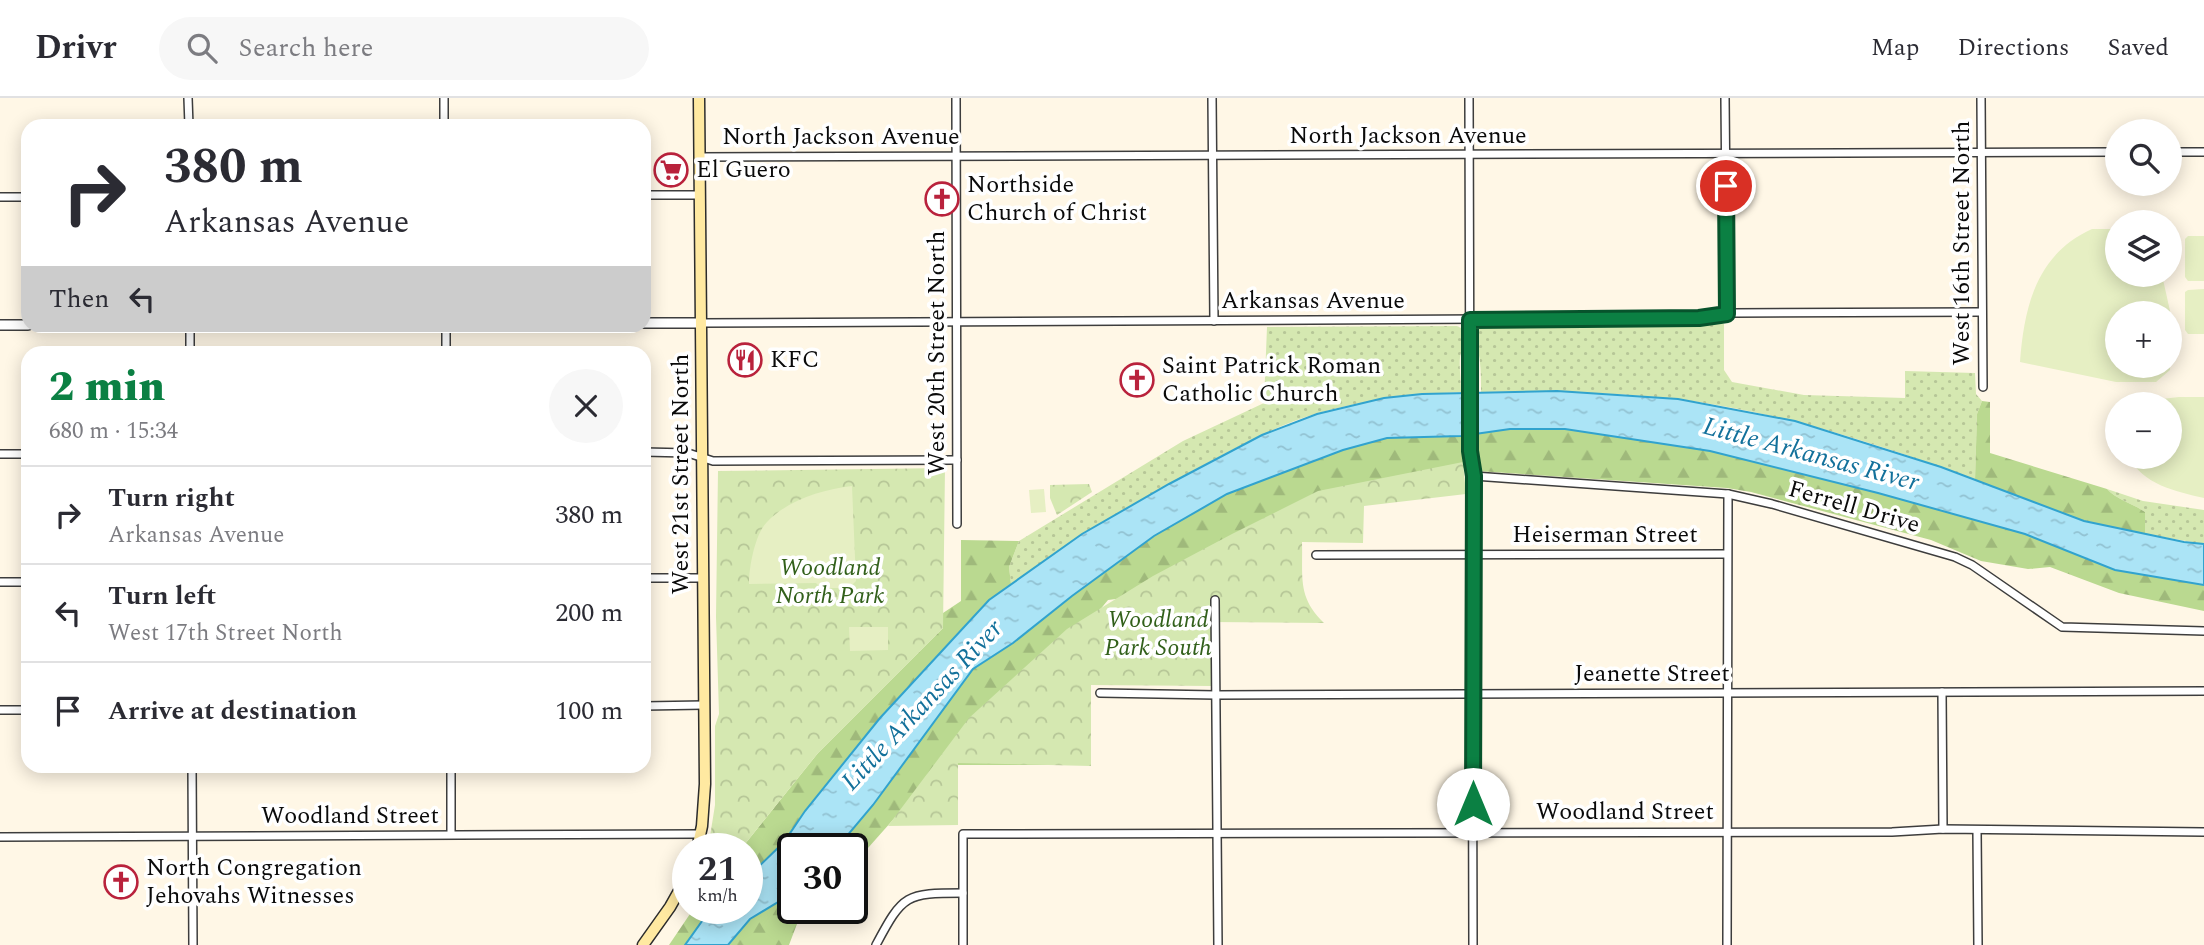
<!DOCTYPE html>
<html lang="en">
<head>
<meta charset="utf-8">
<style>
	body { margin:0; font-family:Spectral,serif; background:#f7f7f7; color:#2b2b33; height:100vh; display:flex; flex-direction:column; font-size:26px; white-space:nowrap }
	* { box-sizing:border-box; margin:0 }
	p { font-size:23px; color:#7c7c81 }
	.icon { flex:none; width:38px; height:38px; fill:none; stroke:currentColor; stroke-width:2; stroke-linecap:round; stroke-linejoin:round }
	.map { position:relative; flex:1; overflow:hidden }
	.details { position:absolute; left:21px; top:248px; width:630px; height:427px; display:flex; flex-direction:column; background:#fff; border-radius:21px; box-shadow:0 4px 18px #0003 }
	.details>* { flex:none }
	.guide { position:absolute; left:21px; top:21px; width:630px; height:214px; border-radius:21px; box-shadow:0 4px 18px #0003; background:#fff; color:#2b2b33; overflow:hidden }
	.buttons { position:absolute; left:2105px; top:21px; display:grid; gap:14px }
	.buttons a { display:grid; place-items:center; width:77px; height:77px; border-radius:50%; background:#fff; box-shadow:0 4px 18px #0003; font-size:35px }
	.speed { position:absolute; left:672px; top:735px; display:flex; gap:14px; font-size:35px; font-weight:700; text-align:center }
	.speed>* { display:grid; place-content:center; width:91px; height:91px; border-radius:50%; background:#fff; box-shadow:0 4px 18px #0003; line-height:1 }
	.speed small { font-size:18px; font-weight:400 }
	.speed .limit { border:4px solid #111; border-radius:10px; background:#fff; color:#111 }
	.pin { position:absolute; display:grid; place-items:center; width:60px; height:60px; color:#fff; margin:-30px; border:4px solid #fff; border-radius:50%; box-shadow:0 2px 7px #0007 }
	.me { position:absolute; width:77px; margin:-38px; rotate:0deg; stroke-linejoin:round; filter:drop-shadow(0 0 5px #0008) }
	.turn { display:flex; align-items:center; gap:24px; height:147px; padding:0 28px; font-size:32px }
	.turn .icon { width:91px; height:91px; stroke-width:2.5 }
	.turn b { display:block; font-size:49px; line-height:60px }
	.then { display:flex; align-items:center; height:66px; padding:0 28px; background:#0003; gap:14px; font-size:26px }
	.round { display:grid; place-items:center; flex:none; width:74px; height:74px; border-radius:37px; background:#f7f7f7 }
	.overview { display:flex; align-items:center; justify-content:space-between; height:119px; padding:0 28px }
	h1 { font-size:42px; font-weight:800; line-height:52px; color:#0b8043 }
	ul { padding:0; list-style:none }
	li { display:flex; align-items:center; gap:21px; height:98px; padding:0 28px; border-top:2px solid #e1e1e2 }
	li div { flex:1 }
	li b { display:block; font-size:26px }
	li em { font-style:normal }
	header { display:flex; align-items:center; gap:42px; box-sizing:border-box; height:98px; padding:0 35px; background:#fff; border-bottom:2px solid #e1e1e2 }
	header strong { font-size:33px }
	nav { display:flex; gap:38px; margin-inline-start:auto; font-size:24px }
	.search { width:490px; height:63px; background:#f7f7f7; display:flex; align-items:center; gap:18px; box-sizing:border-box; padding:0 24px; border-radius:38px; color:#7c7c81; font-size:26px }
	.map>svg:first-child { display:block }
</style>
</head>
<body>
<header>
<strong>Drivr</strong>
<div class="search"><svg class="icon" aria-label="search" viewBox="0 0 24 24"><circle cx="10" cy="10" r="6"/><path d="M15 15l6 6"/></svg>Search here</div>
<nav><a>Map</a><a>Directions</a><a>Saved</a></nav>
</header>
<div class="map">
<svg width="2204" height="847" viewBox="0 0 2204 847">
	<defs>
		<pattern id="grass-dots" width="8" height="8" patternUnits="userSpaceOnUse" patternTransform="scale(1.75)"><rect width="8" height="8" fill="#d5e8b1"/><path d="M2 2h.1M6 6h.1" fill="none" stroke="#b6c697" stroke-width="1.8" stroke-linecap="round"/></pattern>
		<pattern id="forest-firs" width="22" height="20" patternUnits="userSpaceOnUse" patternTransform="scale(1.75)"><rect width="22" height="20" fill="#bad990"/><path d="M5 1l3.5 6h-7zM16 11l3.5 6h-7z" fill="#9fb97b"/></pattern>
		<pattern id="park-crowns" width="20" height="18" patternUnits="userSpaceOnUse" patternTransform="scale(1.75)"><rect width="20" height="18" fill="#d5e8b1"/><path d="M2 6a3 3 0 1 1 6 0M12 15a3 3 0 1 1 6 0" fill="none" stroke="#b6c697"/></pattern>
		<pattern id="water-ripples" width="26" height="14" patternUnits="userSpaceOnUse" patternTransform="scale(1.75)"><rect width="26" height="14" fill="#abe4f6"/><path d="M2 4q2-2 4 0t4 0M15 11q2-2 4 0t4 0" fill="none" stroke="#92c2d2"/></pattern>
	</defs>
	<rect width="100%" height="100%" fill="#fff7e6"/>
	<g fill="url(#grass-dots)">
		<path d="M1724,226V272L1732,284L1804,297L1905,300V273L1975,275L1976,296L1982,303L1977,316L1975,382C1880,346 1779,314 1678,301C1612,294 1546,293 1481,294C1481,284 1481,274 1480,265C1480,253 1469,238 1480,228Z"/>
		<path d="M1457,228L1461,230C1466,241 1462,248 1460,259C1459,270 1461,283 1461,294C1412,296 1365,302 1318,315C1280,326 1246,345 1211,363C1141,400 1075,441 1011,486L1009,469L1019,443L1183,343L1264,305L1267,229Z"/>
		<path d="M2107,391L2143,403L2204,412V446L2145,436V414C2132,405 2117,402 2107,391Z"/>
	</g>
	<g fill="url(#forest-firs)">
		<path d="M1982,303L1990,304V355L2107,391C2117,402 2132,405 2145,414V436L2084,423L1975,382L1977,316Z"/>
		<polygon points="1510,331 1565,331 1710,353 1878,395 2025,436 2115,472 2204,487 2204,513 2119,495 2050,469 2028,471 1981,463 1931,442 1751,394 1727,390 1477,373 1475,336"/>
		<polygon points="1461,338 1465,370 1421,374 1140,498 1108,502 1080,536 1089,667 952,667 923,688 852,768 852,751 836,751 873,707 973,571 1013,545 1072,498 1154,438 1227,396 1343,352 1387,340"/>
		<polygon points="961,442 1019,443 1009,469 1011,486 989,502 880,620 805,713 784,744 747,780 747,751 741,751 818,655 943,530 943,515 961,503"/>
		<polygon points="793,795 793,810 803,810 789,847 728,847 750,821"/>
		<polygon points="694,810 714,810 705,819 685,847 669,847"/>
	</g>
	<g fill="url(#park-crowns)">
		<path d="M1463,364L1466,396L1364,408L1363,445L1302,444C1303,479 1297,499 1324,525L1211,524V588L1091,587V668L958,665V727L888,728L969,620L1067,531L1153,478L1232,436L1318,393Z"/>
		<polygon points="945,370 943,530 818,655 741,751 708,751 715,707 715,628 719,616 716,519 718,373"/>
		<polygon points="1089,386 1092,394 1057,417 1050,400 1050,387"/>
	</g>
	<g fill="#e6efc3" fill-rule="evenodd">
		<path d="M2092,131H2117L2118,177H2162L2172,222L2170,272L2156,284H2116L2020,264C2024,210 2036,156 2092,131ZM2170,215V268H2118V215Z"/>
		<polygon points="2188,138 2204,138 2204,183 2188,183 2185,179 2185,141"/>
		<polygon points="2204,191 2204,236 2188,236 2185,232 2185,194 2188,192"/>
		<path d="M2179,299H2204V400C2174,393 2145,387 2128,359H2170V306H2118Z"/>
		<path d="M852,388L856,483L849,490H821L816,485L749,486C749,469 755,436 767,424C789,401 822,392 852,388Z"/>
		<polygon points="1044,391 1046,414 1031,415 1029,392"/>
		<polygon points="849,529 888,529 888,552 850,553"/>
	</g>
	<polygon fill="url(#water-ripples)" stroke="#31a3ce" stroke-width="2" points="1557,293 1678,301 1795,323 1941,369 2084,423 2184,444 2204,446 2204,487 2115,472 2025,436 1878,395 1710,353 1565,331 1510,331 1461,338 1387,340 1343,352 1227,396 1154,438 1072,498 1013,545 973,571 873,707 836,751 793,751 793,795 750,821 728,847 685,847 705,819 714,810 747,810 747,780 784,744 805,713 880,620 989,502 1082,436 1169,386 1262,337 1317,316 1384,300 1422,296"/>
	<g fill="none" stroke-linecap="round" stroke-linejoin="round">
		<defs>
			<g id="minor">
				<polyline points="188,0 189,28"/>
				<polyline points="444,0 444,28"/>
				<polyline points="956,0 957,426"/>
				<polyline points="1212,0 1214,223"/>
				<polyline points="1469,0 1470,353 1474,378 1472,457 1473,847"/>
				<polyline points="1725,0 1727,216"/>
				<polyline points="1981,0 1983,289"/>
				<polyline points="2170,54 2204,54"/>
				<polyline points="699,59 2118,54"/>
				<polyline points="644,97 700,97"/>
				<polyline points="0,99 28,99"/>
				<polyline points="701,225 1698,220 1733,215 1982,214"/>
				<polyline points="190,228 190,256"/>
				<polyline points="446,228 446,256"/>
				<polyline points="644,354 688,355 713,363 957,362"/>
				<polyline points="0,356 28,356"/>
				<polyline points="1474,378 1728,396 1772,406 1955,459 1972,467 2062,529 2204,533"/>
				<polyline points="1316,457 1727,456"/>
				<polyline points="644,480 703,480"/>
				<polyline points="0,484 28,484"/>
				<polyline points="1215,502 1218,847"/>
				<polyline points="1942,594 1943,731"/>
				<polyline points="1100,595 1216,597 2204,593"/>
				<polyline points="644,608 704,607"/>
				<polyline points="0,612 28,612"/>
				<polyline points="192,668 193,847"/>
				<polyline points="451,668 451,736"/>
				<polyline points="1977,733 1978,847"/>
				<polyline points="0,739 700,736"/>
				<path d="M876,847C903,796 906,795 963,795"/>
				<polyline points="963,847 963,736 1892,734 1943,731 2204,734"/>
				<polyline points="1727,847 1728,396"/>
			</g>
			<g id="tertiary">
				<polyline points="644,225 701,225"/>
				<polyline points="0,227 28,227"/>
			</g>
			<g id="secondary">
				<polyline points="697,751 702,728 705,686 699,0"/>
				<polyline points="643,847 670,809 688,777"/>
			</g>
		</defs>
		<use href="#minor" stroke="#3d3d3d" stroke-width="10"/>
		<use href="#tertiary" stroke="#3d3d3d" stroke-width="12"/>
		<use href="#secondary" stroke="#2c2c2c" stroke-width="13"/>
		<use href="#minor" stroke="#fff" stroke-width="7"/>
		<use href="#tertiary" stroke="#fff" stroke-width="9"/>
		<use href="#secondary" stroke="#ffe9a1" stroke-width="10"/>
	</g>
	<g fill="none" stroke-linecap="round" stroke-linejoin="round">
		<defs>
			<polyline id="route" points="1473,706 1474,378 1470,353 1470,222 1699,220 1727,216 1726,88"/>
		</defs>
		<use href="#route" stroke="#07532c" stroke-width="18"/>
		<use href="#route" stroke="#0b8043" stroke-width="12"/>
	</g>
	<defs>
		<symbol id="supermarket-ring" viewBox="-11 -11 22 22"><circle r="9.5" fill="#fff" stroke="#b9223c" stroke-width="1.5"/><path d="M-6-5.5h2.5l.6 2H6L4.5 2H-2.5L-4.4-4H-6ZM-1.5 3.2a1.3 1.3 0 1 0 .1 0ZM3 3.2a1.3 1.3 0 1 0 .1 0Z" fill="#b9223c"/></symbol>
		<symbol id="church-ring" viewBox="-11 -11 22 22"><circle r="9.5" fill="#fff" stroke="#b9223c" stroke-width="1.5"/><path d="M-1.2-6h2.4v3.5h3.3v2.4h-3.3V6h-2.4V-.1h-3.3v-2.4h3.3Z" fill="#b9223c"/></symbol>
		<symbol id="restaurant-ring" viewBox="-11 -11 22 22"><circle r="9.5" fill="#fff" stroke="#b9223c" stroke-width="1.5"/><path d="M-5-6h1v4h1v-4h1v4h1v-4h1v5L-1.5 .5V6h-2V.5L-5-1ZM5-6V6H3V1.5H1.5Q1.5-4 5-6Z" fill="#b9223c"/></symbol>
	</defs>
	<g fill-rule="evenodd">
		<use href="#supermarket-ring" x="652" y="53" width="38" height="38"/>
		<use href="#church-ring" x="923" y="82" width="38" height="38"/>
		<use href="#restaurant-ring" x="726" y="243" width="38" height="38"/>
		<use href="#church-ring" x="1118" y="263" width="38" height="38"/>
		<use href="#church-ring" x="102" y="765" width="38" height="38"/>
	</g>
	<g text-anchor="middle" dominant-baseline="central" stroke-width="7" stroke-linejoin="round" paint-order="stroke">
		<g font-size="24" fill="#0a0a0a" stroke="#fff">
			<text x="1408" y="38">North Jackson Avenue</text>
			<text x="841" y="39">North Jackson Avenue</text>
			<text transform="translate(1962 145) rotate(-90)">West 16th Street North</text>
			<text x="1313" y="203">Arkansas Avenue</text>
			<text transform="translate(937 255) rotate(-90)">West 20th Street North</text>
			<text transform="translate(681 376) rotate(-90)">West 21st Street North</text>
			<text transform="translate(1854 409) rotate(16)">Ferrell Drive</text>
			<text x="1605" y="437">Heiserman Street</text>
			<text x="1652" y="576">Jeanette Street</text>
			<text x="1625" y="714">Woodland Street</text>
			<text x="350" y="718">Woodland Street</text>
		</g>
		<g font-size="24" fill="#0a0a0a" stroke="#fff" text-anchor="start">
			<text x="696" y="72">El Guero</text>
			<text x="967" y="87">Northside<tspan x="967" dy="28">Church of Christ</tspan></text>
			<text x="770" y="262">KFC</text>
			<text x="1162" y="268">Saint Patrick Roman<tspan x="1162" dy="28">Catholic Church</tspan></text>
			<text x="146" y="770">North Congregation<tspan x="146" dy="28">Jehovahs Witnesses</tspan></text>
		</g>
		<g font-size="24" font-style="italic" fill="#32601b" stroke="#fff">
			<text x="830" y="470">Woodland<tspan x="830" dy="28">North Park</tspan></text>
			<text x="1158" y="522">Woodland<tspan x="1158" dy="28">Park South</tspan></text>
		</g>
		<g font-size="26" font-style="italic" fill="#13719b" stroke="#fff">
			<text transform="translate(1811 356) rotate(15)">Little Arkansas River</text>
			<text transform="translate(922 607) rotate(-47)">Little Arkansas River</text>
		</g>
	</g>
</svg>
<div class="buttons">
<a><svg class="icon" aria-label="search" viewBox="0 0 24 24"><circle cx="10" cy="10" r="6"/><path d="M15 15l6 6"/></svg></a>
<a><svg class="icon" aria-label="layers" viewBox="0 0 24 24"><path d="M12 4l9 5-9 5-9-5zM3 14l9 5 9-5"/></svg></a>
<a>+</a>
<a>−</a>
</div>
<div class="speed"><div>21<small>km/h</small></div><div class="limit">30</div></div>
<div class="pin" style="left:1726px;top:88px;background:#d93025"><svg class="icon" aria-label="arrive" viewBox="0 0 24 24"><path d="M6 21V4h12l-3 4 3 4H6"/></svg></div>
<svg class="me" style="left:1473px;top:706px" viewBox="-20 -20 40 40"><circle r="19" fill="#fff"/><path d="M0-13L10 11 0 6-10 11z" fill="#0b8043"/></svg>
<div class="guide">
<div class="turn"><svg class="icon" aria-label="right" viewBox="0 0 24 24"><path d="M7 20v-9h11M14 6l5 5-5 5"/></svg><div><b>380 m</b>Arkansas Avenue</div></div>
<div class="then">Then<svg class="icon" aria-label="left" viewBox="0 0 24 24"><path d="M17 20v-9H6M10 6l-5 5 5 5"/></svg></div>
</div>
<section class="details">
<div class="overview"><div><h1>2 min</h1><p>680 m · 15:34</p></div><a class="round"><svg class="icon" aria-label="close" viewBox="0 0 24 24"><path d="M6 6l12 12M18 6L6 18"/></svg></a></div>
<ul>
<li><svg class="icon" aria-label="right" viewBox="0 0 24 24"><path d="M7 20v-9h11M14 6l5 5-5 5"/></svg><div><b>Turn right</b><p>Arkansas Avenue</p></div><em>380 m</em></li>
<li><svg class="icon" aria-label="left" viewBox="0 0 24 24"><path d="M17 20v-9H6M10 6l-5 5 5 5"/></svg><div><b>Turn left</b><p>West 17th Street North</p></div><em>200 m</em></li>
<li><svg class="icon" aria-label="arrive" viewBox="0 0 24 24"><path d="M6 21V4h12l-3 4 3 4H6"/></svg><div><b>Arrive at destination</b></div><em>100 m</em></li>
</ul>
</section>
</div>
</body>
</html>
